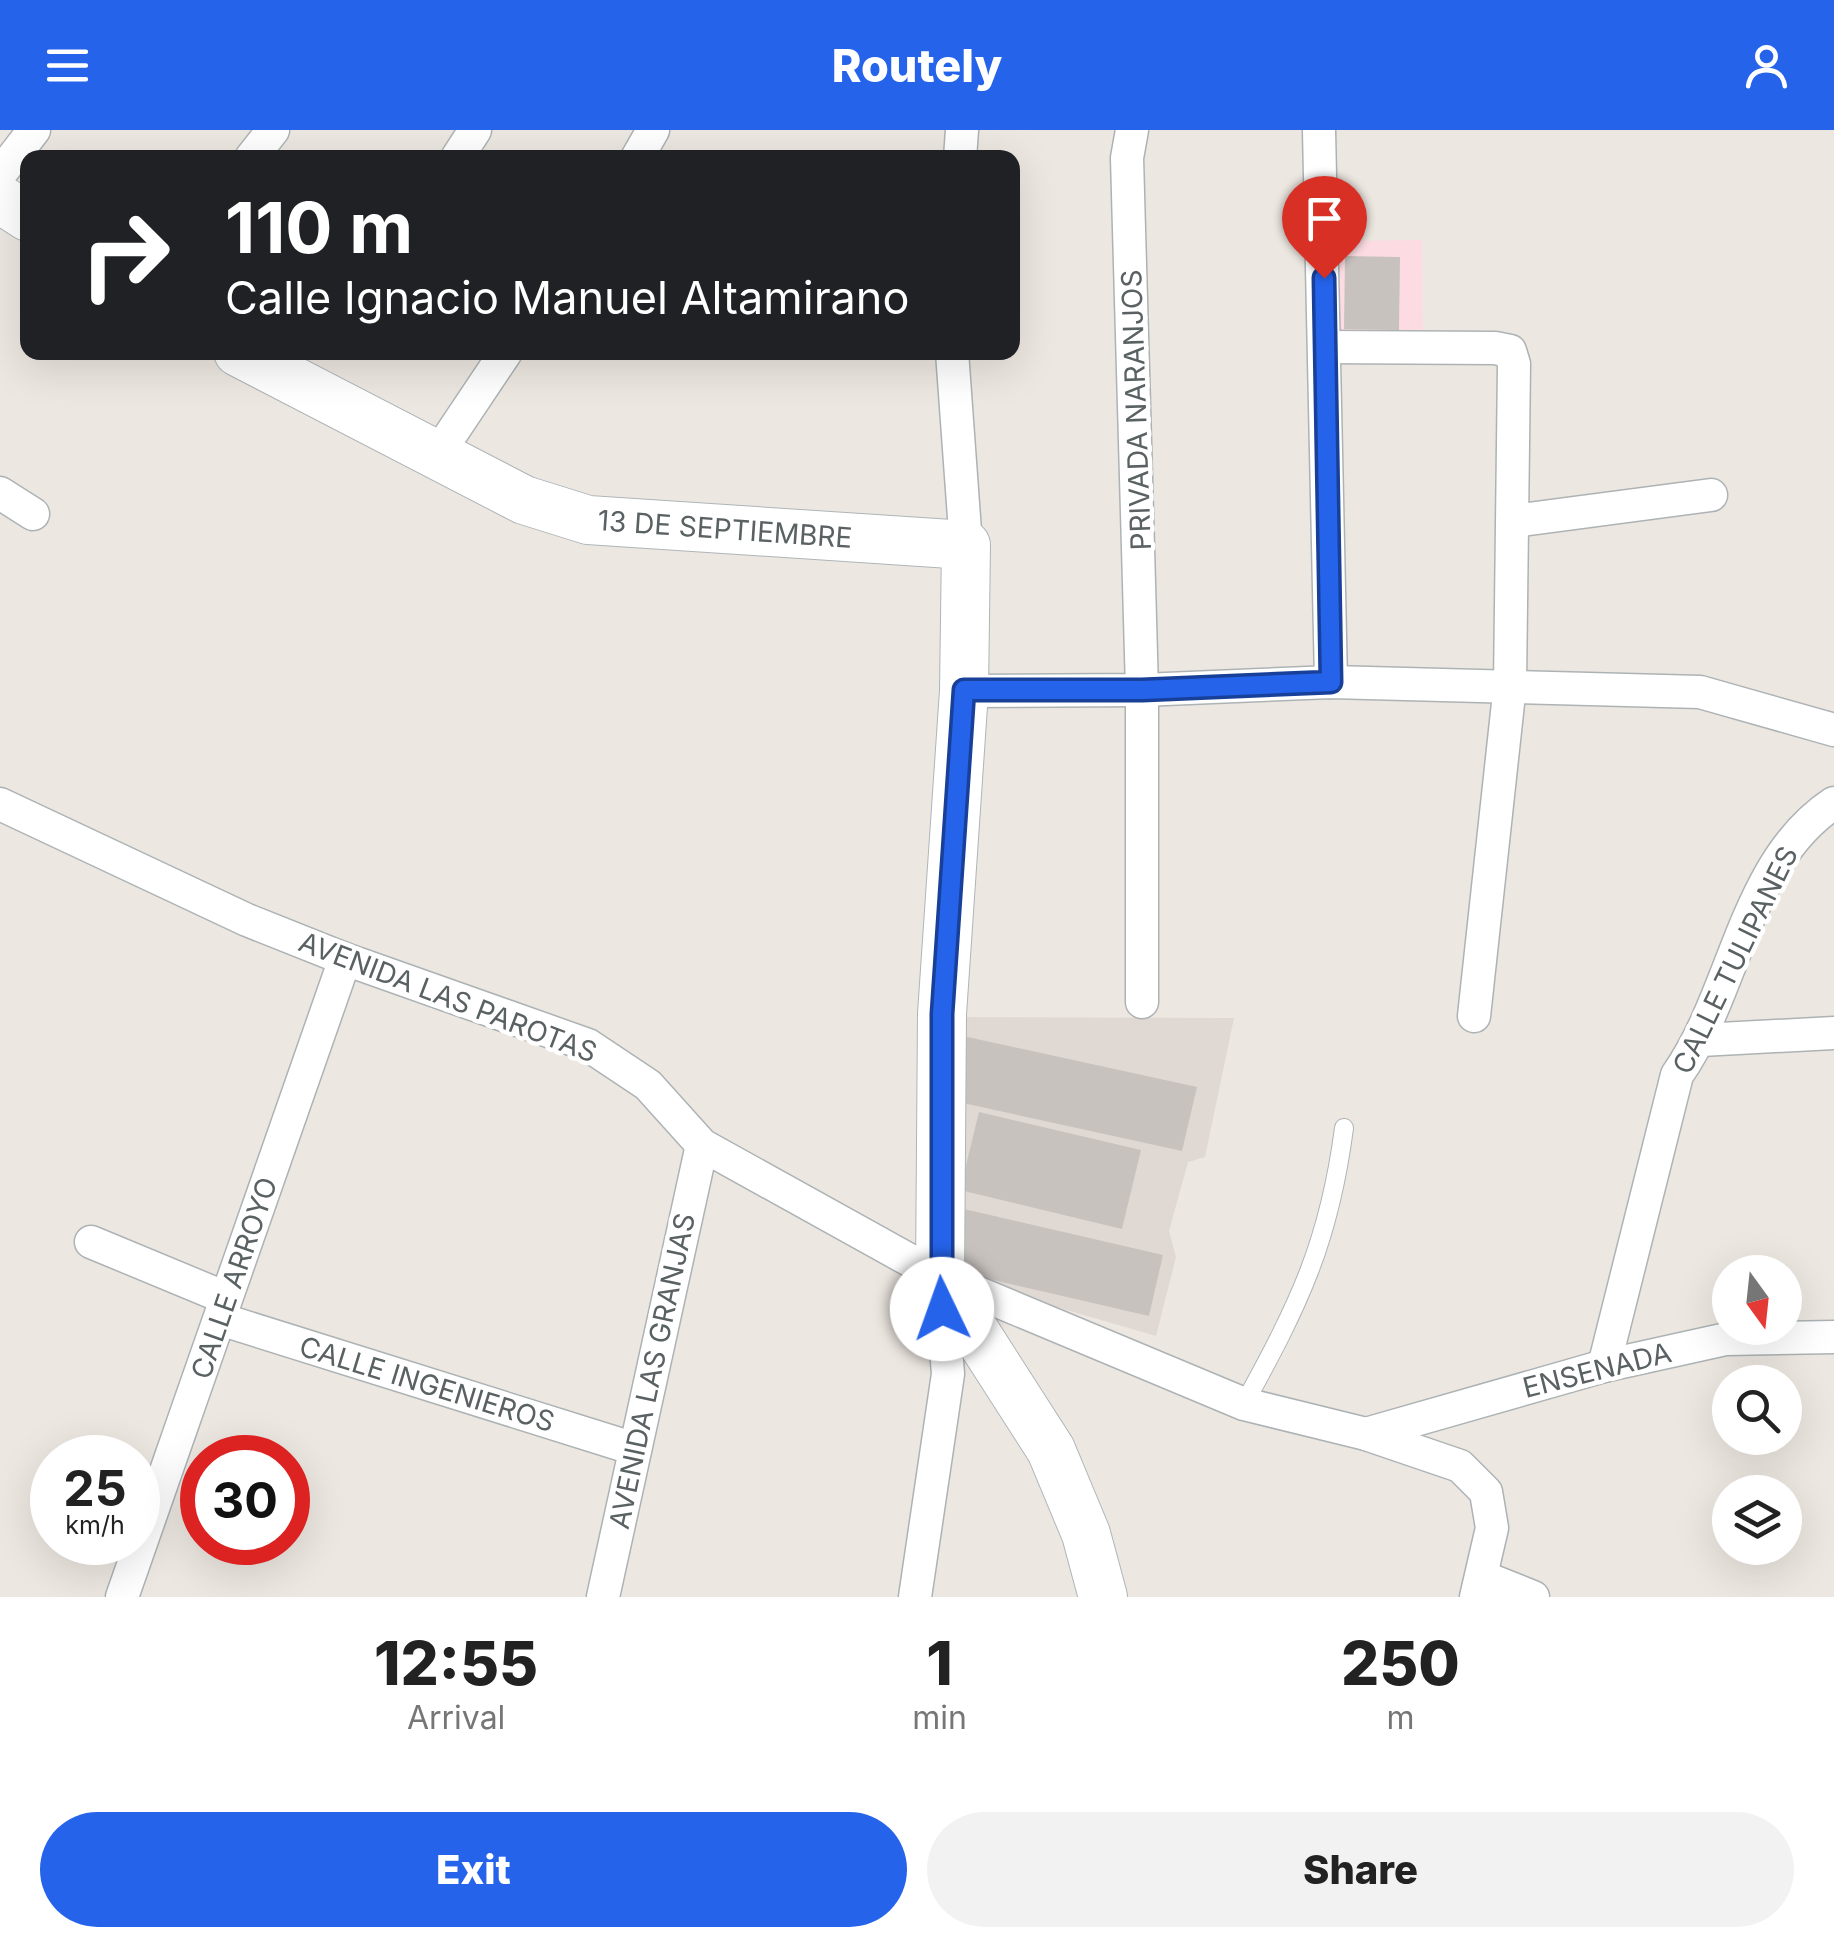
<!DOCTYPE html>
<html lang="en">
<head>
<meta charset="utf-8">
<style>
	body { margin:0; font-family:Inter,sans-serif; background:#f2f2f2; color:#222; height:100vh; display:flex; flex-direction:column; font-size:38px; white-space:nowrap }
	* { box-sizing:border-box; margin:0 }
	p { font-size:32px; color:#767676 }
	.icon { flex:none; width:55px; height:55px; fill:none; stroke:currentColor; stroke-width:2; stroke-linecap:round; stroke-linejoin:round }
	.map { position:relative; height:1467px; overflow:hidden }
	.drawer { display:flex; flex-direction:column; background:#fff; flex:1 }
	.drawer>* { flex:none }
	.hud { position:absolute; left:20px; top:20px; width:1000px; height:210px; border-radius:20px; box-shadow:0 10px 40px #0002; background:#202124; color:#fff; overflow:hidden }
	.needle { width:65px; rotate:165deg }
	.buttons { position:absolute; left:1712px; top:1125px; display:grid; gap:20px }
	.buttons a { display:grid; place-items:center; width:90px; height:90px; border-radius:50%; background:#fff; box-shadow:0 10px 40px #0002; font-size:50px }
	.speed { position:absolute; left:30px; top:1305px; display:flex; gap:20px; font-size:50px; font-weight:700; text-align:center }
	.speed>* { display:grid; place-content:center; width:130px; height:130px; border-radius:50%; background:#fff; box-shadow:0 10px 40px #0002; line-height:1 }
	.speed small { font-size:25px; font-weight:400 }
	.speed .limit { border:15px solid #d22; background:#fff; color:#111 }
	.pin { position:absolute; display:grid; place-items:center; width:85px; height:85px; color:#fff; margin:-102px -42px; border-radius:50% 50% 50% 0; rotate:-45deg; box-shadow:0 0 10px #0007 }
	.pin .icon { rotate:45deg }
	.me { position:absolute; width:110px; margin:-55px; rotate:357deg; stroke-linejoin:round; filter:drop-shadow(0 0 8px #0008) }
	.turn { display:flex; align-items:center; gap:35px; height:210px; padding:0 40px; font-size:45px }
	.turn .icon { width:130px; height:130px; stroke-width:2.5 }
	.turn b { display:block; font-size:70px; line-height:85px }
	.eta { display:flex; justify-content:space-evenly; align-items:center; height:170px; text-align:center }
	.eta b { font-size:60px; font-weight:800; line-height:70px }
	.primary-button { display:flex; gap:20px; margin-top:auto; padding:20px 40px }
	.primary-button a { flex:1; height:115px; border-radius:60px; background:#2563eb; color:#fff; font-size:40px; font-weight:800; line-height:115px; text-align:center }
	.primary-button a+a { background:#f2f2f2; color:#222 }
	header { display:flex; justify-content:space-between; align-items:center; height:130px; padding:0 40px; background:#2563eb; color:#fff; font-size:45px; font-weight:800 }
	.map>svg:first-child { display:block }
</style>
</head>
<body>
<header><svg class="icon" aria-label="menu" viewBox="0 0 24 24"><path d="M4 6h16M4 12h16M4 18h16"/></svg>Routely<svg class="icon" aria-label="person" viewBox="0 0 24 24"><circle cx="12" cy="8" r="4"/><path d="M4 21q1-7 8-7t8 7"/></svg></header>
<div class="map">
<svg width="1834" height="1467" viewBox="0 0 1834 1467">
	<rect width="100%" height="100%" fill="#ede7e1"/>
	<polygon fill="#e0d8d2" points="955,887 1234,888 1205,1027 1188,1032 1169,1101 1176,1127 1156,1206 946,1145"/>
	<polygon fill="#fcdce2" points="1422,110 1423,207 1335,208 1334,111"/>
	<g fill="#c8c2be">
		<polygon points="1345,126 1400,127 1399,200 1344,199"/>
		<polygon points="963,906 1197,957 1182,1021 949,970"/>
		<polygon points="979,982 1141,1020 1122,1099 960,1060"/>
		<polygon points="964,1079 1163,1125 1149,1186 950,1140"/>
	</g>
	<g fill="none" stroke-linecap="round" stroke-linejoin="round">
		<defs>
			<path id="lane" d="M1244,1274C1299,1174 1329,1113 1344,998"/>
			<g id="street">
				<polyline points="1132,0 1127,28 1142,560 1142,872"/>
				<polyline points="1319,0 1331,552"/>
				<polyline points="251,28 273,0"/>
				<polyline points="457,28 475,0"/>
				<polyline points="637,28 653,0"/>
				<polyline points="960,28 962,0"/>
				<polyline points="0,44 34,0"/>
				<polyline points="1325,217 1495,218 1510,221 1514,234 1510,555 1474,886"/>
				<polyline points="952,222 966,415"/>
				<polyline points="437,325 506,222"/>
				<polyline points="0,363 33,384"/>
				<polyline points="1514,391 1711,365"/>
				<polyline points="964,561 1142,560 1331,552 1700,562 1834,600"/>
				<polyline points="0,674 247,790 345,829 588,915 648,955 702,1015 940,1147 1244,1274 1366,1304 1460,1336 1486,1362 1492,1398 1476,1467"/>
				<polyline points="1701,910 1834,903"/>
				<polyline points="91,1112 226,1168"/>
				<polyline points="220,1189 635,1319"/>
				<path d="M1604,1236L1677,945C1736,861 1744,732 1834,673"/>
				<polyline points="1366,1304 1604,1236 1726,1209 1834,1207"/>
				<polyline points="1483,1447 1533,1467"/>
				<polyline points="122,1467 345,829"/>
				<polyline points="603,1467 702,1015"/>
				<polyline points="915,1467 948,1244 941,1154"/>
			</g>
			<g id="secondary">
				<polyline points="0,69 28,87"/>
				<polyline points="238,222 524,370 588,390 966,415 964,561 942,884 940,1147 1051,1320 1086,1404 1103,1467"/>
			</g>
		</defs>
		<use href="#lane" stroke="#adb3b5" stroke-width="20"/>
		<use href="#street" stroke="#adb3b5" stroke-width="35"/>
		<use href="#secondary" stroke="#aeb5b8" stroke-width="50"/>
		<use href="#lane" stroke="#fff" stroke-width="18"/>
		<use href="#street" stroke="#fff" stroke-width="32"/>
		<use href="#secondary" stroke="#fff" stroke-width="48"/>
	</g>
	<g fill="none" stroke-linecap="round" stroke-linejoin="round">
		<defs>
			<polyline id="route" points="942,1179 942,884 964,560 1142,560 1331,552 1324,148"/>
		</defs>
		<use href="#route" stroke="#184099" stroke-width="25"/>
		<use href="#route" stroke="#2563eb" stroke-width="18"/>
	</g>
	<g text-anchor="middle" dominant-baseline="central" stroke-width="9" stroke-linejoin="round" paint-order="stroke">
		<g font-size="28" fill="#5a6163" stroke="#fff">
			<text transform="translate(1136 280) rotate(-92)">PRIVADA NARANJOS</text>
			<text transform="translate(725 399) rotate(4)">13 DE SEPTIEMBRE</text>
			<text transform="translate(1735 830) rotate(-64)">CALLE TULIPANES</text>
			<text transform="translate(448 867) rotate(21)">AVENIDA LAS PAROTAS</text>
			<text transform="translate(234 1148) rotate(-71)">CALLE ARROYO</text>
			<text transform="translate(1597 1240) rotate(-14)">ENSENADA</text>
			<text transform="translate(652 1241) rotate(-78)">AVENIDA LAS GRANJAS</text>
			<text transform="translate(427 1254) rotate(17)">CALLE INGENIEROS</text>
		</g>
	</g>
</svg>
<div class="buttons">
<a><svg class="needle" viewBox="-14 -14 28 28"><path d="M0-13l5 13h-10z" fill="#e53935"/><path d="M0 13l5-13h-10z" fill="#767676"/></svg></a>
<a><svg class="icon" aria-label="search" viewBox="0 0 24 24"><circle cx="10" cy="10" r="6"/><path d="M15 15l6 6"/></svg></a>
<a><svg class="icon" aria-label="layers" viewBox="0 0 24 24"><path d="M12 4l9 5-9 5-9-5zM3 14l9 5 9-5"/></svg></a>
</div>
<div class="speed"><div>25<small>km/h</small></div><div class="limit">30</div></div>
<div class="pin" style="left:1324px;top:148px;background:#d93025"><svg class="icon" aria-label="arrive" viewBox="0 0 24 24"><path d="M6 21V4h12l-3 4 3 4H6"/></svg></div>
<svg class="me" style="left:942px;top:1179px" viewBox="-20 -20 40 40"><circle r="19" fill="#fff"/><path d="M0-13L10 11 0 6-10 11z" fill="#2563eb"/></svg>
<div class="hud">
<div class="turn"><svg class="icon" aria-label="right" viewBox="0 0 24 24"><path d="M7 20v-9h11M14 6l5 5-5 5"/></svg><div><b>110 m</b>Calle Ignacio Manuel Altamirano</div></div>
</div>
</div>
<section class="drawer">
<div class="eta">
<div><b>12:55</b><p>Arrival</p></div>
<div><b>1</b><p>min</p></div>
<div><b>250</b><p>m</p></div>
</div>
<div class="primary-button"><a>Exit</a><a>Share</a></div>
</section>
</body>
</html>
